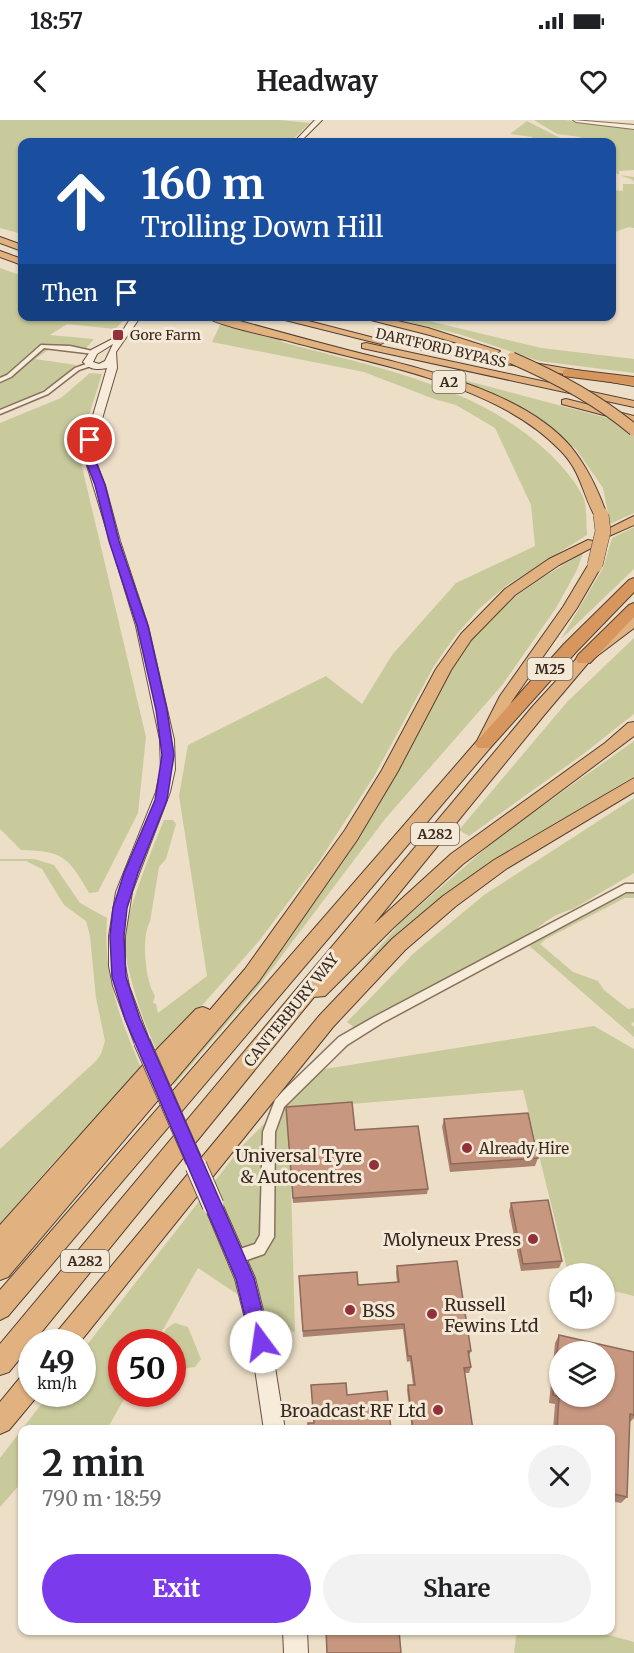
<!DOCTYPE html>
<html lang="en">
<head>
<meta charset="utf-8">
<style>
	body { margin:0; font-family:Merriweather,serif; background:#f2f2f2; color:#202124; height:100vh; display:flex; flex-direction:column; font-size:22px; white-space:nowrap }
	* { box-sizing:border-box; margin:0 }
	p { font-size:20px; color:#757577 }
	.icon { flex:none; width:33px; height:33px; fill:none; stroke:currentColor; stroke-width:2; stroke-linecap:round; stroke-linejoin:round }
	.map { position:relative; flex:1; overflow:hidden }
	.panel { position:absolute; left:18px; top:1305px; width:597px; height:210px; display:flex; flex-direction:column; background:#fff; border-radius:12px; box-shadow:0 2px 4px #0004 }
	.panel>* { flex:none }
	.hud { position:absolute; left:18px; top:18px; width:598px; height:183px; border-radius:12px; box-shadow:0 2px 4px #0004; background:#1a4fa0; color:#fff; overflow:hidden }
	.tools { position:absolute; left:549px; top:1143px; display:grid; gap:12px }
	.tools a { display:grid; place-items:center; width:66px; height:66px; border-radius:50%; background:#fff; box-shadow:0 2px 4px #0004; font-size:30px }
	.speed { position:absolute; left:18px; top:1209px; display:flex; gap:12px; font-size:30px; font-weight:700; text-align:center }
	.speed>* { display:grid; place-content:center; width:78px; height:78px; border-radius:50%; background:#fff; box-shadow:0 2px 4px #0004; line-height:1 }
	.speed small { font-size:15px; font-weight:400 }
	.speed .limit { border:9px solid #d22; background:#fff; color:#111 }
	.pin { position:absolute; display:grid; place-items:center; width:51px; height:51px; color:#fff; margin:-26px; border:3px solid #fff; border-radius:50%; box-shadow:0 2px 6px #0007 }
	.me { position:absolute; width:66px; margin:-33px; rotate:346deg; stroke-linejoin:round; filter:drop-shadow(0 0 4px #0008) }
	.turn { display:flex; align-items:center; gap:21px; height:126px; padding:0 24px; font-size:27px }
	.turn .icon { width:78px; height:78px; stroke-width:2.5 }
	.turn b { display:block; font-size:42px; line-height:51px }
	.then { display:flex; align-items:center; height:57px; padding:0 24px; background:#0003; gap:12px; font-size:22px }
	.round { display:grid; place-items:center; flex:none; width:63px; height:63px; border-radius:32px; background:#f2f2f2 }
	.overview { display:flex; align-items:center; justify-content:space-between; height:102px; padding:0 24px }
	h1 { font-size:36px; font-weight:700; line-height:45px }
	.action { display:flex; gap:12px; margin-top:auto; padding:12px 24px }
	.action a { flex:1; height:69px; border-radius:36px; background:#7c3aed; color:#fff; font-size:24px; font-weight:700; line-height:69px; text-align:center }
	.action a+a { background:#f2f2f2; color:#202124 }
	.status { display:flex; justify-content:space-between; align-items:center; height:42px; padding:0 30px; background:#fff; direction:ltr }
	.status svg { height:16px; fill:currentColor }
	header { display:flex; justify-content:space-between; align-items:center; height:78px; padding:0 24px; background:#fff; font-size:27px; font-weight:700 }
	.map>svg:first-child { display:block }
</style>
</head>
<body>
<div class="status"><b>18:57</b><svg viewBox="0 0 49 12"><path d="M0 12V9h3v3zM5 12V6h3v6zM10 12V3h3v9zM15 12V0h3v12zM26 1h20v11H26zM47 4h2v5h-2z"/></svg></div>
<header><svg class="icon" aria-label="back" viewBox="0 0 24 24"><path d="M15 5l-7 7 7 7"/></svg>Headway<svg class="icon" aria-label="heart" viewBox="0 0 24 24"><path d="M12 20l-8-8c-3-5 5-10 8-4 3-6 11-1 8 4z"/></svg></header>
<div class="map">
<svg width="634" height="1533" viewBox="0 0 634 1533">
	<rect width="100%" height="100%" fill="#ecdec7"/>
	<g fill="#c9ca9c">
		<polygon points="0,0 280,0 310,3 290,22 22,22 22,114 0,108"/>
		<polygon points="534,0 565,0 634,8 634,50 619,51 619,55 634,57 634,108 629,107 612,113 612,70 623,71 623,64 634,64 633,60 612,52 612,22 578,22 581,17 557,14"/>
		<polygon points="527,1 560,18 557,22 529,22 533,17 510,14"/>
		<path d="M0,148L22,156V196L127,197L115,209L67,204L50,215L94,219L82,233L50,229L35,239L76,245C51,268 31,278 0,289Z"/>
		<polygon points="386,197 412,197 541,228 634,239 634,253 539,241 459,214"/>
		<path d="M220,205L280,220L282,222C376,248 479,265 551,335C563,347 577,363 584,379C587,389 586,404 587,415L507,465L480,488L456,515L434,546L373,658L320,740L259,821L159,934C146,912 119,833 125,810C135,772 149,736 164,700H173L176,704L166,739L159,747L150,802C141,817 145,861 155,876L153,883L156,884L158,893L207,856L179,676L188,625L326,556L362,584L392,535L456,463L535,426L531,385L495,308L456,285L434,279L364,252L212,222Z"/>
		<polygon points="259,206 634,305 634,393 610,404 603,368 576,329 515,284 463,263 257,207"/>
		<path d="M90,253L102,254L78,330L146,617L138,693L98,772L89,773C68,737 64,731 21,730L0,709V303L61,278Z"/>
		<polygon points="634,407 634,449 561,519 603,448 612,418"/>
		<path d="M583,433L577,450L556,488L503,564L385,699L259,866L174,965L170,958C241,875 313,793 370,700C412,632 439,548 497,492C523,468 554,451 583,433Z"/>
		<polygon points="634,518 634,594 582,635 469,716 459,710 567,582"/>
		<polygon points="634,621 634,656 467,759 419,796 361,848 401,802 500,716"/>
		<path d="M634,678V753L573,789C557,793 543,802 531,814L390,890L377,894L355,908L347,902L414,833L484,775Z"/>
		<path d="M0,739H34L54,745L80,783L107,798C103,856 119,896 141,948C94,1001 43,1050 0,1106V1029L96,941L101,934L105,921L96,878L90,816L86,801L64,785L42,749L26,741H0Z"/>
		<polygon points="627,772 634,772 634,778 625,778 546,819 540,824 573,852 598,861 604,870 628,889 634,888 634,902 631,904 634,907 634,917 526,823"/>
		<polygon points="594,906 634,929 634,1176 605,1169 604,1154 568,1153 523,970 289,989 295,1213 198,1148 156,1222 122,1222 122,1274 127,1274 107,1309 22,1310 22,1362 0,1387 0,1338 49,1274 82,1274 83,1230 243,1025 318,950"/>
		<polygon points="175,1203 188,1207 201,1239 195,1247 173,1250 172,1222 157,1222 167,1208"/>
		<polygon points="517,1510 594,1511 634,1522 634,1533 514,1533"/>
	</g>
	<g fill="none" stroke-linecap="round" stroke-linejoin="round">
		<defs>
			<g id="minor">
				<polygon points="41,225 70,226 97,232 94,234 44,228 11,257 0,262 0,258 7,255"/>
				<polygon points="89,243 91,244 91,246 79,250 48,274 0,294 0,290 44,272 75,248"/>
				<polygon points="625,764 634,764 634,772 626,772 617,777 382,903 347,925 284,987 275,1012 274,1117 264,1134 236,1144 231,1142 229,1137 231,1132 255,1124 260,1115 263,1012 275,980 283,971 339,917 374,897"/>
			</g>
			<polygon id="tertiary" points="573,0 634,5 634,9 576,2"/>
			<g id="secondary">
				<polygon points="315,0 322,0 300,22 294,22"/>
				<path d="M132,196H141L116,232L117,248L94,326L96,342L105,365L120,421L148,506L174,620L175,649L170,672L132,772L125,816V846L129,866L150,922L148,927L142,929L136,927L134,922L113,866L109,846V816L116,772L156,672L161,649L160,620L136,506L86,342L84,326L107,248C98,250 90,250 83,242L91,230L120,215ZM113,224L105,241L99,244L93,242L97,234Z"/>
				<polygon points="213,1076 220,1079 255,1158 271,1222 285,1310 264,1310 251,1222 235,1159 204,1085 206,1079"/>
				<polygon points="283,1510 307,1510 308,1533 284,1533"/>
			</g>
			<g id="trunk">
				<polygon points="0,117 22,125 22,131 0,123"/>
				<polygon points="0,131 22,139 22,145 0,137"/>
				<path d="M204,196H222C265,208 308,220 351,231C419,248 524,271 571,327C588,348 598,370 607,395L601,399L596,398C582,374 582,352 560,330C496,264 382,246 296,223C275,217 220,207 204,196Z"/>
				<polygon points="269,196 289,196 386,221 381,224"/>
				<polygon points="355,196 376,196 428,208 500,231 495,234 426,214"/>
				<polygon points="366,223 634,281 634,287 362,228 362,224"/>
				<polygon points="417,223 634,260 634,266 413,228 413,224"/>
				<polygon points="566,279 634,296 634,303 562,284 562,280"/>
				<polygon points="634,396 634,405 609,416 602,412"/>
				<polygon points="588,420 593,421 595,424 593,427 559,445 515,475 471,520 451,550 398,651 357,720 259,861 8,1157 0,1160 0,1105 159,927 196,889 203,887 210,890 245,849 345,710 382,650 436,549 461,514 505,469 549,439"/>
				<polygon points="595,441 602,445 577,488 512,581 490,628 8,1196 0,1200 0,1170 477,621 500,576 563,487 590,442"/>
				<polygon points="634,497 634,508 589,542 545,594 374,804 451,734 605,623 628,603 634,602 634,616 463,744 393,808 325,876 314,877 9,1252 0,1255 0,1224 533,586 579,536 629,498"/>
				<polygon points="634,658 634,672 506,749 456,786 405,830 333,907 80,1222 53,1222 56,1213 319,896 392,819 443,776 494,740"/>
				<polygon points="32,1251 32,1274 39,1274 9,1310 0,1314 0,1282 23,1254"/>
			</g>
			<g id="motorway">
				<polygon points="567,249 634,257 634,265 563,256 563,250"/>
				<polygon points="634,458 634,472 576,532 490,628 478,628 475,624 478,620 564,524 629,460"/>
				<polygon points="634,483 634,497 590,543 578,543 576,539 578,535 629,485"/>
			</g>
		</defs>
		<use href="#minor" stroke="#87705e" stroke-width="3"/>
		<use href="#tertiary" stroke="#87705e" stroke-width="2"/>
		<use href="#secondary" stroke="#695141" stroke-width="2"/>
		<use href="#trunk" stroke="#553f31" stroke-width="2"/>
		<use href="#motorway" stroke="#553f31" stroke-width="2"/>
		<use href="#minor" fill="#f7ecda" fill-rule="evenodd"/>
		<use href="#tertiary" fill="#f7ecda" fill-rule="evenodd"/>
		<use href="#secondary" fill="#f7ecda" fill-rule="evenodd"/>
		<use href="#trunk" fill="#e1b280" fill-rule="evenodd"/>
		<use href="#motorway" fill="#d6965e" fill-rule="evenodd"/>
		<defs>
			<polyline id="secondary-bridge-far1" points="142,922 197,1048"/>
			<polyline id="secondary-bridge" points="196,1046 213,1085"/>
			<path id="trunk-bridge-far1" d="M512,238C556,257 597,279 634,310"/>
			<polyline id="trunk-bridge" points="595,445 603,411 601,395"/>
		</defs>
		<use href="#secondary-bridge-far1" stroke="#695141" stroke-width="18" stroke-linecap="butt"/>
		<use href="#secondary-bridge" stroke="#695141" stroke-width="23" stroke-linecap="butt"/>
		<use href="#trunk-bridge-far1" stroke="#553f31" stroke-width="13" stroke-linecap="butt"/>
		<use href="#trunk-bridge" stroke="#553f31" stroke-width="16" stroke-linecap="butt"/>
		<use href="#secondary-bridge-far1" stroke="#f7ecda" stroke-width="16"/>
		<use href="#secondary-bridge" stroke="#f7ecda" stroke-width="21"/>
		<use href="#trunk-bridge-far1" stroke="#e1b280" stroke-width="11"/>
		<use href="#trunk-bridge" stroke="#e1b280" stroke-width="15"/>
	</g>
	<g fill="#ac826e">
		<polygon points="286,987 355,1010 428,1069 427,1074 293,1083"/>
		<polygon points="444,999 538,1038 535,1046 450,1052 442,1007"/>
		<polygon points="511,1083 562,1141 559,1148 521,1151 509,1091"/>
		<polygon points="397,1146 471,1231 469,1236 471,1247 469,1253 464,1253 473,1310 412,1310 407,1270 408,1265 413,1265 410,1241 407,1242 403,1209 303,1217 299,1156 358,1165 397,1163 396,1152"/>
		<polygon points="559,1215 634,1232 634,1298 630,1302 627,1377 621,1383 610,1381 610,1310 553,1310 555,1284 549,1283 555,1223"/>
	</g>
	<g fill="#c89780" stroke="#8c6a5a" stroke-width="1.5" fill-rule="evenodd">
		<polygon points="352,982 355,1010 418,1006 428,1069 293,1078 286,987"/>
		<polygon points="528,993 538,1038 451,1044 444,999"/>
		<polygon points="548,1080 562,1141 523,1144 511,1083"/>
		<polygon points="457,1141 471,1231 468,1231 471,1247 464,1248 473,1310 413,1310 408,1265 415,1265 411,1236 408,1236 404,1204 303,1211 299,1156 357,1152 358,1165 399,1162 397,1146"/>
		<path d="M559,1215L634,1232V1295L630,1294L627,1377L610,1373V1310H557L559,1277L553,1275ZM560,1232H604V1276H560Z"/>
		<polygon points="346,1263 347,1275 387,1271 391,1310 309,1310 308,1303 314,1303 311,1265"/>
		<polygon points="326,1510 399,1510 401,1533 327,1533"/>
	</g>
	<polygon fill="#7c3aed" stroke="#51269a" stroke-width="1.5" points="90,317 95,320 96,342 105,365 119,421 148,506 167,590 174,635 167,680 138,753 127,788 124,816 126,857 140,899 254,1158 270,1222 267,1228 261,1231 254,1228 251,1222 236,1159 125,899 112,857 110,816 113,788 124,753 155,680 162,635 156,590 137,506 109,421 95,365 86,342 86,320"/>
	<g fill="#92313a" stroke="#f4e9d7" stroke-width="2">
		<rect x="112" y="209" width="12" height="12" rx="3"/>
		<circle cx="467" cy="1028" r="6"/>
		<circle cx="374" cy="1045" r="6"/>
		<circle cx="533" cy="1119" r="6"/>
		<circle cx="350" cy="1190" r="6"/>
		<circle cx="432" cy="1194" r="6"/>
		<circle cx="438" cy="1290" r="6"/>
	</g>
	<g text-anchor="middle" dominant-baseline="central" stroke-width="6" stroke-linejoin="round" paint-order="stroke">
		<g font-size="14" fill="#382a20" stroke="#f4e9d7" text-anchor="start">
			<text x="130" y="215">Gore Farm</text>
		</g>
		<g font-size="14" fill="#382a20" stroke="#f4e9d7">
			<text transform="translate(441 228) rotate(13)">DARTFORD BYPASS</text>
		</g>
		<g fill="#f4e9d7" stroke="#706357" stroke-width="1.5">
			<rect x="432.5" y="251" width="33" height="22" rx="4.5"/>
			<rect x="527.5" y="538" width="45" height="22" rx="4.5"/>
			<rect x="411" y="703" width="48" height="22" rx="4.5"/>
			<rect x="61" y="1130" width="48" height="22" rx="4.5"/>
		</g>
		<g font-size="14" font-weight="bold" fill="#382a20">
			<text x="449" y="262">A2</text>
			<text x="550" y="549">M25</text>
			<text x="435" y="714">A282</text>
			<text x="85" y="1141">A282</text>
		</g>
		<g font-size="15" fill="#382a20" stroke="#f4e9d7">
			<text transform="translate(291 890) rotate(-51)">CANTERBURY WAY</text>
		</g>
		<g font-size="15" fill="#382a20" stroke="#f4e9d7" text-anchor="start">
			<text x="479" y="1028">Already Hire</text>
		</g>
		<g font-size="18" fill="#382a20" stroke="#f4e9d7" text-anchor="end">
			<text x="362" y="1035">Universal Tyre<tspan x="362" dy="21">&amp; Autocentres</tspan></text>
			<text x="521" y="1119">Molyneux Press</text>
			<text x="444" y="1184" text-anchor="start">Russell<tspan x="444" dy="21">Fewins Ltd</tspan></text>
			<text x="362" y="1190" text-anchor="start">BSS</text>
			<text x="426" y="1290">Broadcast RF Ltd</text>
		</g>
	</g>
</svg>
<div class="tools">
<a><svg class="icon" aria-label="sound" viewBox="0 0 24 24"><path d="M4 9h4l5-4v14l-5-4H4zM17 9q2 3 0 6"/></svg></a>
<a><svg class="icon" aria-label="layers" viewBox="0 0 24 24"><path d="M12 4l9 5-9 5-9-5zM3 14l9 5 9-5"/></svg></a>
</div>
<div class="speed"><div>49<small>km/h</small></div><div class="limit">50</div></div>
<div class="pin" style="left:90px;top:320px;background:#d93025"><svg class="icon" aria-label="arrive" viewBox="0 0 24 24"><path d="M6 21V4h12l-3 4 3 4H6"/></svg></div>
<svg class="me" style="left:261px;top:1222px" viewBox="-20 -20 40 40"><circle r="19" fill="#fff"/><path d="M0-13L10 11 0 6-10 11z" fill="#7c3aed"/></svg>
<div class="hud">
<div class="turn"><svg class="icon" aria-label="ahead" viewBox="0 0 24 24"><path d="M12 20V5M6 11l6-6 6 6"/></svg><div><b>160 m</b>Trolling Down Hill</div></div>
<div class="then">Then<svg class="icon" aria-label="arrive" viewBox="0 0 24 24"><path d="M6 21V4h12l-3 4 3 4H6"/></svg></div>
</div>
<section class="panel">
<div class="overview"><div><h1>2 min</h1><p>790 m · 18:59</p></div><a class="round"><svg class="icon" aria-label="close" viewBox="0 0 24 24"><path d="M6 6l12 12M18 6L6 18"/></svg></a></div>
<div class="action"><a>Exit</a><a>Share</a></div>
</section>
</div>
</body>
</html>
